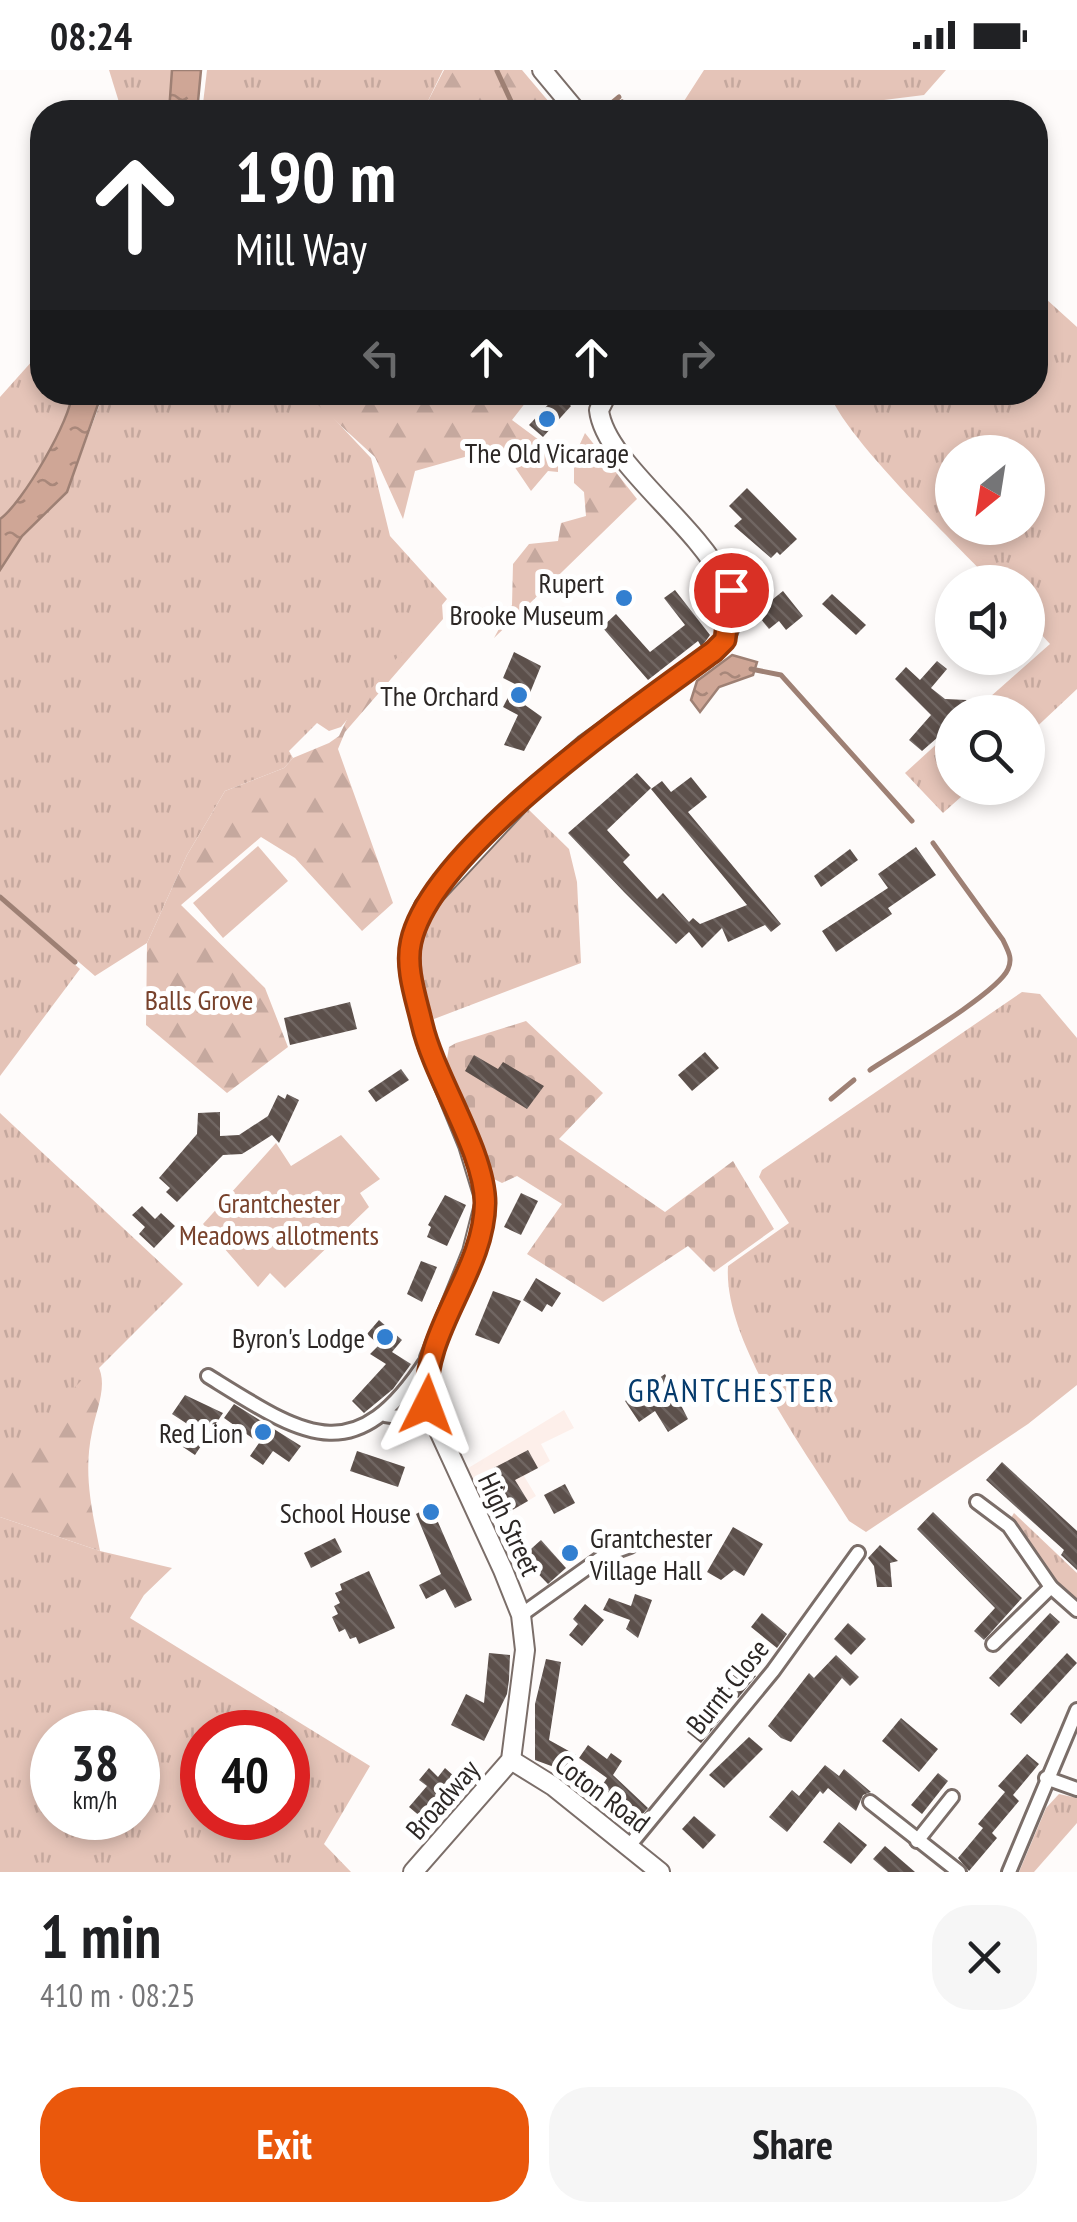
<!DOCTYPE html>
<html lang="en">
<head>
<meta charset="utf-8">
<style>
	body { margin:0; font-family:"PT Sans Narrow",sans-serif; background:#f6f6f6; color:#202124; height:100vh; display:flex; flex-direction:column; font-size:38px; white-space:nowrap }
	* { box-sizing:border-box; margin:0 }
	p { font-size:32px; color:#757577 }
	.icon { flex:none; width:55px; height:55px; fill:none; stroke:currentColor; stroke-width:2; stroke-linecap:round; stroke-linejoin:round }
	.map { position:relative; height:1802px; overflow:hidden }
	.drawer { display:flex; flex-direction:column; background:#fff; flex:1 }
	.drawer>* { flex:none }
	.banner { position:absolute; left:30px; top:30px; width:1018px; height:305px; border-radius:40px; box-shadow:0 5px 15px #0003; background:#202124; color:#fff; overflow:hidden }
	.needle { width:65px; rotate:210deg }
	.buttons { position:absolute; left:935px; top:365px; display:grid; gap:20px }
	.buttons a { display:grid; place-items:center; width:110px; height:110px; border-radius:50%; background:#fff; box-shadow:0 5px 15px #0003; font-size:50px }
	.speed { position:absolute; left:30px; top:1640px; display:flex; gap:20px; font-size:50px; font-weight:700; text-align:center }
	.speed>* { display:grid; place-content:center; width:130px; height:130px; border-radius:50%; background:#fff; box-shadow:0 5px 15px #0003; line-height:1 }
	.speed small { font-size:25px; font-weight:400 }
	.speed .limit { border:15px solid #d22; background:#fff; color:#111 }
	.pin { position:absolute; display:grid; place-items:center; width:85px; height:85px; color:#fff; margin:-42px; border:5px solid #fff; border-radius:50%; box-shadow:0 2px 10px #0007 }
	.me { position:absolute; width:110px; margin:-55px; rotate:3deg; stroke-linejoin:round; filter:drop-shadow(0 0 8px #0008) }
	.turn { display:flex; align-items:center; gap:35px; height:210px; padding:0 40px; font-size:45px }
	.turn .icon { width:130px; height:130px; stroke-width:2.5 }
	.turn b { display:block; font-size:70px; line-height:85px }
	.lanes { display:flex; align-items:center; height:95px; padding:0 40px; background:#0003; justify-content:center; gap:50px; direction:ltr }
	.lanes .off { opacity:.35 }
	.round { display:grid; place-items:center; flex:none; width:105px; height:105px; border-radius:40px; background:#f6f6f6 }
	.headline { display:flex; align-items:center; justify-content:space-between; height:170px; padding:0 40px }
	h1 { font-size:60px; font-weight:800; line-height:75px }
	.primary-button { display:flex; gap:20px; margin-top:auto; padding:20px 40px }
	.primary-button a { flex:1; height:115px; border-radius:40px; background:#ea580c; color:#fff; font-size:40px; font-weight:800; line-height:115px; text-align:center }
	.primary-button a+a { background:#f6f6f6; color:#202124 }
	.status { display:flex; justify-content:space-between; align-items:center; height:70px; padding:0 50px; background:#fff; direction:ltr }
	.status svg { height:28px; fill:currentColor }
	.map>svg:first-child { display:block }
</style>
</head>
<body>
<div class="status"><b>08:24</b><svg viewBox="0 0 49 12"><path d="M0 12V9h3v3zM5 12V6h3v6zM10 12V3h3v9zM15 12V0h3v12zM26 1h20v11H26zM47 4h2v5h-2z"/></svg></div>
<div class="map">
<svg width="1077" height="1802" viewBox="0 0 1077 1802">
	<defs>
		<pattern id="grass-tufts" width="24" height="20" patternUnits="userSpaceOnUse" patternTransform="scale(2.5)"><rect width="24" height="20" fill="#e5c4b8"/><path d="M3 7l-1-3M5 7V3M7 7l1-3M15 17l-1-3M17 17v-4M19 17l1-3" fill="none" stroke="#c5a89e"/></pattern>
		<pattern id="forest-firs" width="22" height="20" patternUnits="userSpaceOnUse" patternTransform="scale(2.5)"><rect width="22" height="20" fill="#e5c4b8"/><path d="M5 1l3.5 6h-7zM16 11l3.5 6h-7z" fill="#c5a89e"/></pattern>
		<pattern id="cemetery-stones" width="16" height="16" patternUnits="userSpaceOnUse" patternTransform="scale(2.5)"><rect width="16" height="16" fill="#e5c4b8"/><path d="M2 7V4a2 2 0 0 1 4 0v3zM10 15v-3a2 2 0 0 1 4 0v3z" fill="#c5a89e"/></pattern>
		<pattern id="water-ripples" width="26" height="14" patternUnits="userSpaceOnUse" patternTransform="scale(2.5)"><rect width="26" height="14" fill="#cfa696"/><path d="M2 4q2-2 4 0t4 0M15 11q2-2 4 0t4 0" fill="none" stroke="#a8877a"/></pattern>
		<pattern id="building-back-hatch" width="6" height="6" patternUnits="userSpaceOnUse" patternTransform="scale(2.5)"><rect width="6" height="6" fill="#5c504b"/><path d="M-1 5l2 2M0 0l6 6M5-1l2 2" fill="none" stroke="#706662"/></pattern>
	</defs>
	<rect width="100%" height="100%" fill="#fefbfa"/>
	<polygon fill="#fdefea" points="564,1340 574,1358 541,1374 550,1391 524,1406 536,1426 493,1452 465,1400"/>
	<g fill="url(#grass-tufts)" fill-rule="evenodd">
		<polygon points="109,0 172,0 169,42 122,42"/>
		<polygon points="207,0 443,0 426,35 398,42 202,42"/>
		<polygon points="704,0 946,0 924,25 844,35 831,42 677,42"/>
		<path d="M1035,219L1077,257V619L1028,665V642H973L1050,574L1028,550V512H992C953,471 847,370 829,323L1035,322ZM952,382H1028V458H952Z"/>
		<path d="M42,280V322L72,323C72,348 22,434 0,449V327Z"/>
		<polygon points="104,323 299,323 324,338 371,388 390,466 447,529 341,657 329,661 317,653 289,681 293,688 284,698 225,721 187,785 147,873 95,906 0,824 0,501 22,466 67,422"/>
		<polygon points="952,660 952,718 971,718 943,743 905,703"/>
		<path d="M527,738L569,779L577,812L581,893L434,949C425,923 412,886 420,858C431,819 498,768 527,738Z"/>
		<polygon points="0,830 80,899 0,1006"/>
		<path d="M1022,922L1040,924L1077,968V1315L1028,1354L866,1462L849,1451C809,1386 723,1273 728,1196L789,1153L759,1107L762,1100Z"/>
		<polygon points="0,1043 183,1214 0,1397"/>
		<polygon points="1014,1443 1077,1503 1077,1533 1061,1519 1011,1448"/>
		<path d="M0,1447L100,1481L172,1498L144,1525L130,1548L370,1696L324,1774L351,1802H0ZM52,1662H138V1748H52ZM202,1662H288V1748H202Z"/>
		<polygon points="1059,1724 1077,1728 1077,1753 1034,1802 1019,1802 1046,1738"/>
	</g>
	<g fill="url(#forest-firs)">
		<polygon points="444,0 522,0 555,39 549,42 398,42 426,35"/>
		<polygon points="305,323 533,323 512,350 539,370 532,376 558,391 558,402 548,401 531,421 512,393 493,379 415,401 403,449 375,387"/>
		<polygon points="585,363 637,429 494,568 512,535 513,494 529,474 558,471 561,453 586,446 584,422 574,413 574,387"/>
		<polygon points="442,534 443,549 345,662 338,679 393,833 362,861 295,788 261,767 181,835 265,918 288,977 227,1023 146,955 147,873 187,785 225,721 284,698 293,688 329,673 339,666 349,645"/>
		<path d="M97,1294C109,1314 96,1340 92,1362C83,1404 92,1440 100,1481L0,1447V1396Z"/>
	</g>
	<polygon fill="url(#cemetery-stones)" points="526,951 603,1023 559,1069 665,1142 733,1091 774,1159 714,1202 688,1176 603,1232 527,1184 562,1134 517,1106 502,1113 492,1108 481,1069 445,1001 449,977 456,973"/>
	<g fill="#e5c4b8">
		<polygon points="258,776 288,811 223,868 193,833"/>
		<polygon points="341,1065 380,1109 360,1123 369,1137 285,1218 270,1203 258,1217 203,1154 276,1073 291,1096"/>
	</g>
	<g fill="url(#water-ripples)" stroke="#9e8074" stroke-width="2.5">
		<polygon points="172,0 201,0 197,42 169,42"/>
		<path d="M72,323H102L67,422L22,466L0,500V449C22,434 72,348 72,323Z"/>
		<polygon points="732,585 757,592 753,605 719,617 700,642 691,630 697,611"/>
	</g>
	<g fill="none" stroke-linecap="round" stroke-linejoin="round">
		<g stroke="#9e8074" stroke-width="5">
			<polyline points="497,1 516,42"/>
			<polyline points="601,42 619,27"/>
			<polyline points="611,42 622,32"/>
			<polyline points="751,599 781,605 912,751"/>
			<polyline points="0,827 75,892"/>
			<path d="M870,1000C897,982 998,923 1008,899C1013,888 1008,881 1003,870L933,773"/>
			<polyline points="831,1029 854,1010"/>
		</g>
	</g>
	<g fill="url(#building-back-hatch)">
		<polygon points="558,324 571,336 543,367 529,355"/>
		<polygon points="747,418 797,469 780,485 777,482 771,488 734,456 742,449 729,436"/>
		<polygon points="675,520 710,565 705,572 701,576 698,571 648,610 602,557 616,544 650,582 685,555 664,528"/>
		<polygon points="783,521 803,546 786,560 779,551 769,559 756,543"/>
		<polygon points="832,524 866,555 856,565 822,534"/>
		<polygon points="514,582 541,596 525,635 542,647 524,681 504,675 518,645 503,637 515,614 503,608"/>
		<polygon points="937,591 947,599 931,618 945,629 967,630 952,642 945,661 922,681 909,670 931,645 895,609 906,597 920,610"/>
		<polygon points="637,703 651,718 607,760 630,785 623,792 657,829 663,823 689,852 693,848 700,854 747,835 651,719 662,711 671,722 691,707 707,727 688,742 781,854 771,862 765,855 728,872 722,858 702,878 689,862 676,874 624,822 568,763"/>
		<polygon points="916,777 936,805 888,838 892,844 836,882 822,861 888,818 878,804"/>
		<polygon points="850,779 858,790 821,817 814,806"/>
		<polygon points="350,932 357,959 290,975 284,948"/>
		<polygon points="705,982 719,998 692,1021 678,1005"/>
		<polygon points="474,985 498,999 503,992 544,1016 527,1039 465,1001"/>
		<polygon points="401,999 409,1010 376,1032 368,1021"/>
		<polygon points="287,1024 299,1030 279,1073 272,1065 242,1084 223,1085 177,1132 166,1122 170,1118 159,1108 197,1064 198,1043 220,1042 220,1066 239,1065 268,1046 278,1025 285,1029"/>
		<polygon points="521,1123 538,1131 521,1165 504,1157"/>
		<polygon points="445,1125 466,1135 447,1176 427,1167 431,1157 428,1155"/>
		<polygon points="142,1136 155,1149 161,1143 175,1156 154,1178 139,1164 145,1157 132,1145"/>
		<polygon points="421,1191 437,1197 422,1232 407,1224"/>
		<polygon points="536,1208 561,1223 552,1237 547,1234 542,1242 523,1230"/>
		<polygon points="493,1221 521,1231 499,1274 475,1265"/>
		<polygon points="379,1250 402,1270 392,1282 411,1294 393,1319 364,1343 352,1331 386,1294 370,1284 379,1275 367,1264"/>
		<polygon points="665,1304 688,1349 668,1362 655,1341 639,1352 625,1331"/>
		<polygon points="185,1325 223,1343 195,1385 180,1375 192,1357 172,1344"/>
		<polygon points="234,1334 301,1376 289,1392 273,1381 263,1395 250,1386 259,1373 224,1348"/>
		<polygon points="528,1380 538,1398 515,1410 528,1431 502,1446 480,1405"/>
		<polygon points="357,1381 405,1397 398,1417 350,1401"/>
		<polygon points="1002,1392 1077,1461 1077,1500 1061,1485 1064,1480 986,1410"/>
		<polygon points="565,1414 575,1433 554,1444 544,1425"/>
		<polygon points="431,1436 472,1530 455,1538 445,1519 426,1529 419,1515 441,1504 416,1444"/>
		<polygon points="933,1442 1022,1528 984,1570 974,1561 995,1538 917,1459"/>
		<polygon points="733,1457 763,1474 744,1506 734,1500 721,1510 707,1502"/>
		<polygon points="335,1468 342,1482 311,1498 304,1483"/>
		<polygon points="541,1470 566,1498 548,1514 522,1487"/>
		<polygon points="880,1475 898,1491 890,1493 892,1517 877,1517 874,1496 868,1488"/>
		<polygon points="369,1501 395,1558 359,1574 356,1567 350,1569 345,1559 339,1562 332,1547 338,1544 334,1536 340,1533 335,1523 342,1520 340,1514"/>
		<polygon points="635,1524 652,1530 638,1568 626,1559 630,1550 603,1540 609,1528 631,1536"/>
		<polygon points="585,1534 604,1550 582,1576 569,1565 578,1554 573,1549"/>
		<polygon points="762,1543 787,1564 777,1578 751,1557"/>
		<polygon points="1050,1543 1060,1552 999,1617 989,1608"/>
		<polygon points="848,1553 866,1569 851,1585 834,1569"/>
		<polygon points="489,1583 510,1585 509,1610 507,1624 484,1671 451,1655 466,1624 484,1633"/>
		<polygon points="1067,1583 1077,1593 1021,1654 1010,1644"/>
		<polygon points="836,1585 859,1607 850,1616 842,1608 791,1672 781,1668 768,1656 809,1603 814,1608"/>
		<polygon points="546,1589 561,1592 549,1670 576,1685 564,1708 552,1701 554,1697 535,1690 535,1634"/>
		<polygon points="742,1594 756,1606 738,1628 723,1617"/>
		<polygon points="706,1639 720,1650 701,1673 687,1662"/>
		<polygon points="901,1648 938,1679 919,1702 882,1671"/>
		<polygon points="749,1667 763,1679 724,1718 709,1705"/>
		<polygon points="588,1675 607,1689 611,1683 622,1691 613,1705 648,1738 634,1754 595,1726 607,1708 579,1688"/>
		<polygon points="1027,1684 1039,1694 1013,1725 1019,1731 992,1763 997,1768 969,1801 958,1788 983,1758 978,1754 1005,1722 998,1716"/>
		<polygon points="825,1695 839,1706 844,1699 871,1722 863,1725 856,1741 828,1718 823,1724 820,1721 787,1762 769,1747 792,1720 799,1726"/>
		<polygon points="429,1698 438,1707 445,1698 456,1708 449,1717 461,1728 434,1758 409,1737 427,1716 419,1710"/>
		<polygon points="938,1703 948,1711 922,1744 911,1735"/>
		<polygon points="694,1746 716,1765 703,1779 682,1759"/>
		<polygon points="839,1752 867,1775 851,1794 823,1772"/>
		<polygon points="885,1776 915,1802 888,1802 873,1789"/>
	</g>
	<g fill="none" stroke-linecap="round" stroke-linejoin="round">
		<defs>
			<g id="street">
				<path d="M208,1306C303,1365 354,1403 427,1290"/>
				<polyline points="385,1345 431,1352"/>
				<polyline points="977,1432 1009,1456 1051,1517 1077,1540"/>
				<polyline points="521,1545 605,1485 630,1476"/>
				<polyline points="993,1574 1051,1517"/>
				<polyline points="1046,1708 1077,1719"/>
				<polyline points="870,1732 959,1802"/>
				<polyline points="917,1771 952,1727"/>
				<polyline points="629,1776 773,1601 858,1483"/>
				<polyline points="1009,1802 1077,1640"/>
			</g>
			<g id="secondary">
				<polyline points="542,0 577,42"/>
				<polyline points="511,1690 553,1716 660,1802"/>
				<path d="M413,1802L511,1690L525,1580L521,1545L503,1500L427,1335L429,1288L472,1182L485,1131L468,1075L427,975L411,907L410,873L424,836L533,719L584,675L715,581C787,506 607,413 599,340L608,322"/>
			</g>
		</defs>
		<use href="#street" stroke="#7b6e69" stroke-width="18"/>
		<use href="#secondary" stroke="#7b6e69" stroke-width="22"/>
		<use href="#street" stroke="#fff" stroke-width="12"/>
		<use href="#secondary" stroke="#fff" stroke-width="18"/>
	</g>
	<g fill="none" stroke-linecap="round" stroke-linejoin="round">
		<defs>
			<path id="route" d="M427,1335C421,1260 484,1204 485,1133C485,1082 434,1007 422,954C416,928 405,898 411,872C431,778 637,638 714,581L725,570L731,520"/>
		</defs>
		<use href="#route" stroke="#983908" stroke-width="25"/>
		<use href="#route" stroke="#ea580c" stroke-width="18"/>
	</g>
	<g fill="#327fd0" stroke="#fff" stroke-width="4">
		<circle cx="547" cy="349" r="10"/>
		<circle cx="624" cy="528" r="10"/>
		<circle cx="519" cy="625" r="10"/>
		<circle cx="385" cy="1267" r="10"/>
		<circle cx="263" cy="1362" r="10"/>
		<circle cx="431" cy="1442" r="10"/>
		<circle cx="570" cy="1483" r="10"/>
	</g>
	<g text-anchor="middle" dominant-baseline="central" stroke-width="10" stroke-linejoin="round" paint-order="stroke">
		<g font-size="28" fill="#2c2725" stroke="#fff" text-anchor="end">
			<text x="547" y="382" text-anchor="middle">The Old Vicarage</text>
			<text x="604" y="512">Rupert<tspan x="604" dy="32">Brooke Museum</tspan></text>
			<text x="499" y="625">The Orchard</text>
			<text x="365" y="1267">Byron's Lodge</text>
			<text x="243" y="1362">Red Lion</text>
			<text x="411" y="1442">School House</text>
			<text x="590" y="1467" text-anchor="start">Grantchester<tspan x="590" dy="32">Village Hall</tspan></text>
		</g>
		<g font-size="28" fill="#78422c" stroke="#fff">
			<text x="199" y="929">Balls Grove</text>
			<text x="279" y="1132">Grantchester<tspan x="279" dy="32">Meadows allotments</tspan></text>
		</g>
		<g font-size="28" fill="#2c2725" stroke="#fff">
			<text transform="translate(510 1454) rotate(65)">High Street</text>
			<text transform="translate(727 1616) rotate(-51)">Burnt Close</text>
			<text transform="translate(603 1723) rotate(37)">Coton Road</text>
			<text transform="translate(442 1729) rotate(-49)">Broadway</text>
		</g>
		<g font-size="32" letter-spacing="2.5" fill="#053a6b" stroke="#fff">
			<text x="732" y="1320">GRANTCHESTER</text>
		</g>
	</g>
</svg>
<div class="buttons">
<a><svg class="needle" viewBox="-14 -14 28 28"><path d="M0-13l5 13h-10z" fill="#e53935"/><path d="M0 13l5-13h-10z" fill="#757577"/></svg></a>
<a><svg class="icon" aria-label="sound" viewBox="0 0 24 24"><path d="M4 9h4l5-4v14l-5-4H4zM17 9q2 3 0 6"/></svg></a>
<a><svg class="icon" aria-label="search" viewBox="0 0 24 24"><circle cx="10" cy="10" r="6"/><path d="M15 15l6 6"/></svg></a>
</div>
<div class="speed"><div>38<small>km/h</small></div><div class="limit">40</div></div>
<div class="pin" style="left:731px;top:520px;background:#d93025"><svg class="icon" aria-label="arrive" viewBox="0 0 24 24"><path d="M6 21V4h12l-3 4 3 4H6"/></svg></div>
<svg class="me" style="left:427px;top:1335px" viewBox="-20 -20 40 40"><path d="M0-17L14 15 0 8-14 15z" fill="#ea580c" stroke="#fff" stroke-width="4"/></svg>
<div class="banner">
<div class="turn"><svg class="icon" aria-label="ahead" viewBox="0 0 24 24"><path d="M12 20V5M6 11l6-6 6 6"/></svg><div><b>190 m</b>Mill Way</div></div>
<div class="lanes"><svg class="icon off" aria-label="left" viewBox="0 0 24 24"><path d="M17 20v-9H6M10 6l-5 5 5 5"/></svg><svg class="icon" aria-label="ahead" viewBox="0 0 24 24"><path d="M12 20V5M6 11l6-6 6 6"/></svg><svg class="icon" aria-label="ahead" viewBox="0 0 24 24"><path d="M12 20V5M6 11l6-6 6 6"/></svg><svg class="icon off" aria-label="right" viewBox="0 0 24 24"><path d="M7 20v-9h11M14 6l5 5-5 5"/></svg></div>
</div>
</div>
<section class="drawer">
<div class="headline"><div><h1>1 min</h1><p>410 m · 08:25</p></div><a class="round"><svg class="icon" aria-label="close" viewBox="0 0 24 24"><path d="M6 6l12 12M18 6L6 18"/></svg></a></div>
<div class="primary-button"><a>Exit</a><a>Share</a></div>
</section>
</body>
</html>
